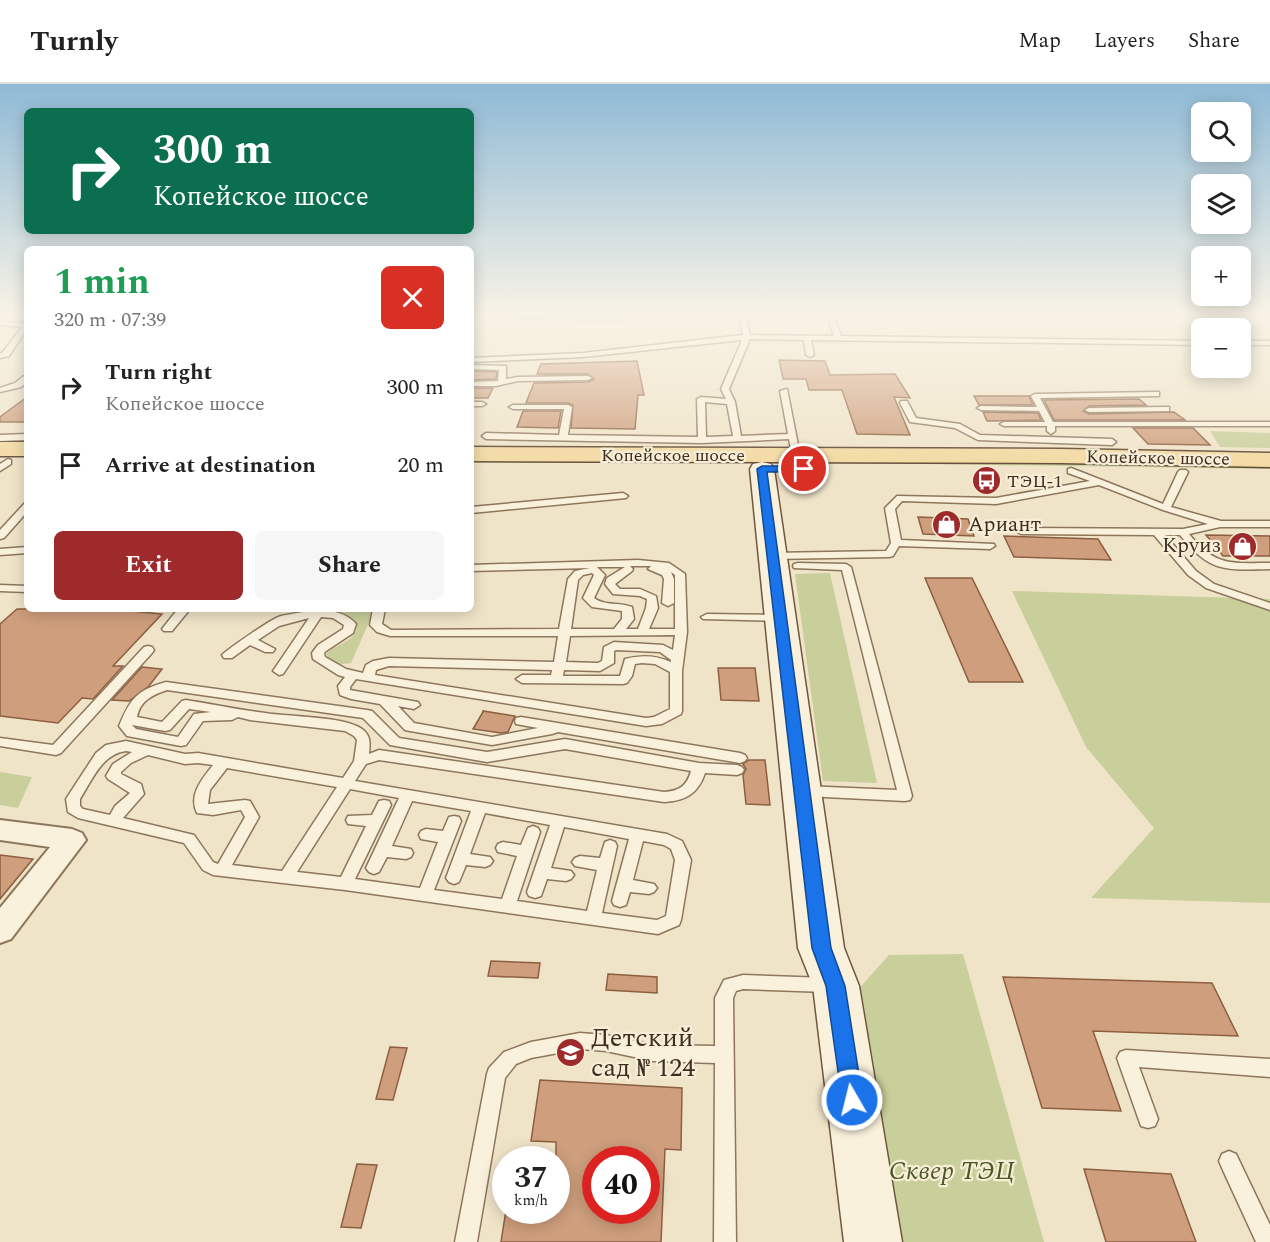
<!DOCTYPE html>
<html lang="en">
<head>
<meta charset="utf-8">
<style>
	body { margin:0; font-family:Spectral,serif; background:#f6f6f6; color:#222; height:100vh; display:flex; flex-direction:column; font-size:22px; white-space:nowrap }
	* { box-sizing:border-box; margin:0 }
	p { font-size:20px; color:#767676 }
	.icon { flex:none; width:33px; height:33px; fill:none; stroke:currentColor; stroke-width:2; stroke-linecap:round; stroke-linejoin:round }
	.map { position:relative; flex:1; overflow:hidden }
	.sheet { position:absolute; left:24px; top:162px; width:450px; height:366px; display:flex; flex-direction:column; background:#fff; border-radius:9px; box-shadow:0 3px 15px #0003 }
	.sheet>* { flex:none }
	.hud { position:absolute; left:24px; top:24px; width:450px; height:126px; border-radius:9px; box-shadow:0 3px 15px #0003; background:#0b6e4f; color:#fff; overflow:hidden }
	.fabs { position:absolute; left:1191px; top:18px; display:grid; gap:12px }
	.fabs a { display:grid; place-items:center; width:60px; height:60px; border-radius:9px; background:#fff; box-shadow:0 3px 15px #0003; font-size:30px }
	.speed { position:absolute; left:492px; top:1062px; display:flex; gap:12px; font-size:30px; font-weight:700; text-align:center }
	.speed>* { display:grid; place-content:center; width:78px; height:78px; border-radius:50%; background:#fff; box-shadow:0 3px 15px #0003; line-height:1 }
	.speed small { font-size:15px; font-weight:400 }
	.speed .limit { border:9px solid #d22; background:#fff; color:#111 }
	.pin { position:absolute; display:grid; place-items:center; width:51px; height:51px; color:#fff; margin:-26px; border:3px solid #fff; border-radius:50%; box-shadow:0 2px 6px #0007 }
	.me { position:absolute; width:66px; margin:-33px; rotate:352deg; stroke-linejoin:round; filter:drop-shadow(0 0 4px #0008) }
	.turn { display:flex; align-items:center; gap:21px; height:126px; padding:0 30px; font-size:27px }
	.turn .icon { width:78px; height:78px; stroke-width:2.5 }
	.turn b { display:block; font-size:42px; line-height:51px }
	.round { display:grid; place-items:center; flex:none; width:63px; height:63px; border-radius:9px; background:#f6f6f6 }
	.overview { display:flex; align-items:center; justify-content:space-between; height:102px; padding:0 30px }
	h1 { font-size:36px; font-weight:700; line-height:45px; color:#1e9e55 }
	.cta { display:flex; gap:12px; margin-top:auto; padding:12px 30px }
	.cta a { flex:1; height:69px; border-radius:9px; background:#9e2a2b; color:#fff; font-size:24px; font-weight:700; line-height:69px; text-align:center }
	.cta a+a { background:#f6f6f6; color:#222 }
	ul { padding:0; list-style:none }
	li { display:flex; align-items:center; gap:18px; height:78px; padding:0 30px }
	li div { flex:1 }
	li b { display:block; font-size:22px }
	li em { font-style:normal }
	header { display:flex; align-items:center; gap:36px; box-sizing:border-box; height:84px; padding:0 30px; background:#fff; border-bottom:2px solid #e0e0e0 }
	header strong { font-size:28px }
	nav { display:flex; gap:33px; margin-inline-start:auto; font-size:21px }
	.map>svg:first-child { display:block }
</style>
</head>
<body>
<header>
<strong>Turnly</strong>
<nav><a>Map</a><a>Layers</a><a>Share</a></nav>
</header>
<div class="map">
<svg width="1270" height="1158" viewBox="0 0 1270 1158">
	<rect width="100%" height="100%" fill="#f0e4c8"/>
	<g fill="#c9cf9b">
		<polygon points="1210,347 1270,349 1270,364 1220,363"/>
		<polygon points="850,377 996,377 1270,382 1270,385 851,379"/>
		<polygon points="830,489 877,699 823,697 795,490"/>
		<polygon points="1012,507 1270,515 1270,819 1091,814 1154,744 1086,663"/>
		<path d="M337,525H375L351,579C342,580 333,583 327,575V569C338,559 363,555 355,536L334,527Z"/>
		<polygon points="0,688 32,693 18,724 0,721"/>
		<polygon points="963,870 1044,1158 894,1158 854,910 889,871"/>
	</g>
	<polygon fill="#a9c4bc" stroke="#6f938a" stroke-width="1.5" points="521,229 628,229 627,237 519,236"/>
	<g fill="#cf9f7d" stroke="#8d5f41" stroke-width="1.5" fill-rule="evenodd">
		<polygon points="779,276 825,277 830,291 895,290 910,314 894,313 910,351 857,350 842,306 809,306 806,295 783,295"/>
		<polygon points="637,277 644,311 638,311 635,345 571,344 573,321 568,319 526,319 534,299 588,298 594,295 588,290 537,290 541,280"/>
		<polygon points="471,287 497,288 496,295 471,296"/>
		<polygon points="471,304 493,304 488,314 471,314"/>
		<polygon points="974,312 1029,312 1033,321 979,321"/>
		<polygon points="27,313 27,338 0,338 0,333"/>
		<polygon points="1139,315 1146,321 1089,322 1083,327 1089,330 1174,328 1185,336 1054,336 1044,316"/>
		<polygon points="523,327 561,327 558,344 517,343"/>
		<polygon points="983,328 1038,329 1041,336 987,337"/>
		<polygon points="1133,344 1193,344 1210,361 1148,360"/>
		<polygon points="918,433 968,435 974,452 923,450"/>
		<polygon points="1206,451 1270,452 1270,472 1223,472"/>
		<polygon points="1004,452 1098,455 1111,476 1014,473"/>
		<polygon points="925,494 972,494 1023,598 969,598"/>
		<polygon points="17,525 112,525 162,530 113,582 123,582 93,615 82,614 58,639 0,632 0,540"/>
		<polygon points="142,583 162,585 149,602 129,617 112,616"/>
		<polygon points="718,584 755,584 759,617 721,616"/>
		<polygon points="483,628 483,627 515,632 508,648 501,649 473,645"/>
		<polygon points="749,676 765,676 770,721 746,720 743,691 746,685 743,680"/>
		<polygon points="0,771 33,775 0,815"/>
		<polygon points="491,877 540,879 538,894 488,892"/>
		<polygon points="608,890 657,893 657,909 606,906"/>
		<polygon points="1003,893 1212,899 1238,952 1093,947 1121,1027 1042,1024"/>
		<polygon points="390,963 407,964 393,1016 376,1015"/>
		<path d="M540,996L682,1004L681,1066L665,1065L661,1158H501L506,1126H556V1058L531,1057ZM596,1076H646V1126H596Z"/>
		<polygon points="357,1080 377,1081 361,1144 341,1143"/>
		<polygon points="1084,1085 1171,1090 1196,1158 1106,1158"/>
	</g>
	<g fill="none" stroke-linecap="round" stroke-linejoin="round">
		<defs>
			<g id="lane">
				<path d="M739,229H745L750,251L834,252L826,229H832L841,252L1202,257V261L811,256L814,271L810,273L806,271L804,256L750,255L729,305L735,318L741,352L788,350L780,307L787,305L800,371L799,373L792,371L789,355L702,359L486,355L482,352L486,349L559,351L564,325H513L509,323L513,321H568L572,323L568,351L698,353L697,315L701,313L726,315L721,305L742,256L583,273L471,278V274L583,269L743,251ZM705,318L727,320L733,352L706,353Z"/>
				<polygon points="0,237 27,240 27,245 9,272 0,274 0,270 3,268 22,243 0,241"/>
				<rect x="1240" y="257" width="30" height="4"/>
				<polygon points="471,281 506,282 506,295 518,293 588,292 592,294 588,296 518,297 496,302 471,302 471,298 498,297 499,286 472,285"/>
				<polygon points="24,292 27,292 27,298 21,303 0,308 0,304 15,299"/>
				<polygon points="1156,308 1159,308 1159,312 1040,314 1053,338 1270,338 1270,342 1055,342 1055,347 1051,350 1047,347 1047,342 1004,342 1000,340 1004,338 1045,338 1039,327 981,326 977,324 981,322 1037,323 1031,312 1035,310"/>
				<polygon points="901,317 907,317 916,334 960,340 980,351 1112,355 1116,358 1112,361 978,356 955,344 910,338 900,319"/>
				<polygon points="471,318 482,318 486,320 482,322 471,322"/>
				<polygon points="1166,323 1169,323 1169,327 1089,328 1085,326 1089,324"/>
				<polygon points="27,350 27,356 0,357 0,351"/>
				<polygon points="8,375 11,376 11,380 0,387 0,380"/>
				<path d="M1071,384L1163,420L1178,388L1180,386H1186L1188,388L1171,423L1221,437H1270V443H1220L1189,450C1216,483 1230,479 1270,479V485C1225,486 1210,489 1180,451H1165L1196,487L1214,500L1270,519V526L1206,504L1188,491L1154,451L1021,450L1016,447L1021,444L1183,445L1208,440L1163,426L1099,401L996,420L902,417L895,425L901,456L994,460L995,462L990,465L899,462L893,472L889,473L772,475L767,472L772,469L886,467L891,459L885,424L897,412L996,414L1090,397L1068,389V385Z"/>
				<polygon points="623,409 628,412 626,414 471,429 471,423"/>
				<polygon points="27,419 27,428 4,454 0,455 0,446 24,420"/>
				<polygon points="27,463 27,469 0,471 0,465"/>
				<path d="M638,476L669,479L685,490L687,548L682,587V627L681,630L662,640L646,642L356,595L350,603V606L418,618L420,621L414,625L398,622L414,639L492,653L538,644L516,640L515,637L516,634L521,633L740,669L745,671L747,674L745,677L740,679L558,648L552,650L492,661L410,647L405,646L380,620L351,615L340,611L338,602L345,593L338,591L313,575L312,569L318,561L343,545L344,541L333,534L321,533L283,590L279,591L273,587L309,534L279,542L258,556L275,565L273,568H265L250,561L232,574H224L222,571C228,565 274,533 281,532C304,528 337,519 356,540L353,549L326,567L324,569L325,573L346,585L363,589L366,581L373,577L389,574L554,578L558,552H390L377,548L370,541L373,525H385L382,540L391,546L559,545L568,495L575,487L590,484L471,487V481ZM630,482H651L648,485L662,491L664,495L662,519L668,522L674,519V495L671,488L675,491V545H649L658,524L656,512L640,505H620L615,500L632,487L633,485ZM597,483H625L607,494L605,500L613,510L640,512L647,515L646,524L638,545H626L634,535L632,523C619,518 604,522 594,514L605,491ZM592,489L594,491L583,514L592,523L622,527V535L614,545H571L578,496L583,491ZM675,551L673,566L663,561L614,558L604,563L602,577L598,579L566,578L570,552ZM616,566L660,568L671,576V578C655,571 641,571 625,575L620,592H563L564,586L600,587L614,579V567ZM642,579L655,580L670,588V625L654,633L646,634L375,591L376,586L389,582L552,586L551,591H522L516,595L522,599L623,600L627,599L632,592L635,580Z"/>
				<polygon points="798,479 846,480 851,483 912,712 910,716 905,717 805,712 800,711 798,707 800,703 805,702 897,706 842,486 794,484 793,482 794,480"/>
				<polygon points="0,501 27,502 27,508 0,507"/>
				<polygon points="178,525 190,525 172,547 164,547 162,545"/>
				<polygon points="707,530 781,531 787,534 781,537 703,535 701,533"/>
				<polygon points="148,562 152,563 154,566 152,569 61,669 56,671 0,662 0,654 53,661 144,563"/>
				<path d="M166,598L367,626L372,627L399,654L487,668L565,655L699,679L737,681L742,683L744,686L742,689L737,691L705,689C698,710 685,717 664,718L379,676L366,680L355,697L667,750L682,757L691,776L681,836L679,841L658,850L345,806L213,791L203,786L184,759L78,734L68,728L66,715L96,669L106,661L126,657L185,670L198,669L343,694L354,677L357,656L354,652L345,647L250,636L238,633L232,636L203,637L186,661L181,662L127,652L119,642C130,615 137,606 166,598ZM167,606L363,634L390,661L487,678L565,665L691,687C687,702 679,707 664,708L379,666L369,670C370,659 371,652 362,645C344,632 288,633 265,629C239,626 212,620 186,616L182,617L162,638L137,633C140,617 152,611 167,606ZM189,625L211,628L194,630L178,653L136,645L132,641L165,647L170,646ZM126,667L132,668L113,680L106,692L108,695L130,709L115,722L110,731L83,725L80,722V715C92,696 102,670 126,667ZM148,671L185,680L198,679L213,681C202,695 188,711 197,729L213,731L241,726L245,733L218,780L213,778L194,751L123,734L144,710L141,700L121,690V688L131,679ZM227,684L337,703L282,787L232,781L259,733L250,717L245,716L208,720L210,706ZM350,705L399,714L366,784L369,788L374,790L379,788L387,773L406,775L411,773L413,769L411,765L392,762L412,717L471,727L446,794L449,798L454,800L459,798L466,781L485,783L490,781L493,777L490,773L470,770L485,729L550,741L527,808L529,812L535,814L541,812L547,795L566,797L571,795L574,791L571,787L551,784L564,743L629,755L612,817L614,821L620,823L626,821L630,808L649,810L654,808L657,804L654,800L633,796L643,757L664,761L671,765L675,776L666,832L657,836L602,829L617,762L615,758L610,756L605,758L600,774L580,772L575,774L572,778L575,782L597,786L587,827L517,817L540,748L538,744L533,742L528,744L521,761L503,758L498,760L496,764L498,768L517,772L502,815L434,806L461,737L459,733L454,732L449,733L443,747L426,745L421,747L419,751L421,755L438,758L420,804L355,795L391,721L389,717L384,716L379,717L372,731L348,732L346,736L348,740L366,742L341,793L297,788Z"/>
				<polygon points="743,891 827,894 833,896 836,901 833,906 827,908 743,905 736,907 733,914 736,1158 714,1158 715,979 653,977 606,967 580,965 531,974 516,980 505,994 477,1158 455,1158 487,990 489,984 504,968 531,958 580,949 606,951 653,961 715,962 715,914 724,896"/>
				<polygon points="1126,966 1270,975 1270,993 1139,983 1158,1035 1155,1042 1148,1044 1141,1042 1117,974 1120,968"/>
				<polygon points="1229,1067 1236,1070 1270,1141 1270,1158 1256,1158 1222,1084 1219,1077 1222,1070"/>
			</g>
			<polygon id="street" points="0,736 72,745 82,749 86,756 11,855 0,859 0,824 50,763 0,756"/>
			<polygon id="secondary" points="762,378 771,380 774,385 844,864 859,902 902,1158 844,1158 813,902 798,864 750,385 753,380"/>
			<g id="primary">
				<rect x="0" y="358" width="27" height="14"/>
				<polygon points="471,363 1061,365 1270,369 1270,383 1061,379 471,377"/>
			</g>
		</defs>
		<use href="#lane" stroke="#8d765c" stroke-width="3"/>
		<use href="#street" stroke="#8d765c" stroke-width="4"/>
		<use href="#secondary" stroke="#6f573f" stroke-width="3"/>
		<use href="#primary" stroke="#5b4430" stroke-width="3"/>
		<use href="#lane" fill="#faf1dc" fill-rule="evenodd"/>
		<use href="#street" fill="#faf1dc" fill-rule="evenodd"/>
		<use href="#secondary" fill="#faf1dc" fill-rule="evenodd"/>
		<use href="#primary" fill="#f3d9a0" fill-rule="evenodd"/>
	</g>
	<linearGradient id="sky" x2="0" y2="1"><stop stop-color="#8fbad6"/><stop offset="0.59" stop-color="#f8f3e6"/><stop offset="1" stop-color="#f8f3e6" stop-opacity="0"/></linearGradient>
	<rect width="1270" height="391" fill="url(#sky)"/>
	<polygon fill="#1a73e8" stroke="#114b97" stroke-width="1.5" points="762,382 804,382 809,385 804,388 767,388 831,864 845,902 863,1016 860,1023 852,1026 845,1023 842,1016 826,902 812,864 757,385"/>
	<defs>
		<symbol id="bus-disc" viewBox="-11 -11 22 22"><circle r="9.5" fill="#9e2a2b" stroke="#f7eed8"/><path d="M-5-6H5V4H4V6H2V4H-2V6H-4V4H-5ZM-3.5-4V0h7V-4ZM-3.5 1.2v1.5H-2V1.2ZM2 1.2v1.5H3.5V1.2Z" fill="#fff"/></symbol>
		<symbol id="shop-disc" viewBox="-11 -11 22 22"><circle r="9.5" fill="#9e2a2b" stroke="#f7eed8"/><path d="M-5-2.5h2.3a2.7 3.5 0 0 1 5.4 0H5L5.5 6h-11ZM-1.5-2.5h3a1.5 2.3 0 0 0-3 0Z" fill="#fff"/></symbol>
		<symbol id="school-disc" viewBox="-11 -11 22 22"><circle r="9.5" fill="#9e2a2b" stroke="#f7eed8"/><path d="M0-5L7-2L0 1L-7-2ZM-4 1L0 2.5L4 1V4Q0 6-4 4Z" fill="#fff"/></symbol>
	</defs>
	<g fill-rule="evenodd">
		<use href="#bus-disc" x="970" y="380" width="33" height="33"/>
		<use href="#shop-disc" x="930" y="424" width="33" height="33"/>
		<use href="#shop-disc" x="1226" y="446" width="33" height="33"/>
		<use href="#school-disc" x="554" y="952" width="33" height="33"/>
	</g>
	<g text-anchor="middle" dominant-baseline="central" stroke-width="4.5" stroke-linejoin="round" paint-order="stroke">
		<g font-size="18" fill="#3d2e20" stroke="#f7eed8">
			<text x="673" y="371">Копейское шоссе</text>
			<text transform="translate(1158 374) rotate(1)">Копейское шоссе</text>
		</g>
		<g font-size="18" fill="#3d2e20" stroke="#f7eed8" text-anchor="start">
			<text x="1007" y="397">ТЭЦ-1</text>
		</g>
		<g font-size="21" fill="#3d2e20" stroke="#f7eed8" text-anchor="start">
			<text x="968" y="441">Ариант</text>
			<text x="1221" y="462" text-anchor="end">Круиз</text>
		</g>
		<g font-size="26" fill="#3d2e20" stroke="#f7eed8" text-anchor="start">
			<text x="591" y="954">Детский<tspan x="591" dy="30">сад № 124</tspan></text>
		</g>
		<g font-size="26" font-style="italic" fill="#4d5a26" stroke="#f7eed8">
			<text x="952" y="1087">Сквер ТЭЦ</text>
		</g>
	</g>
</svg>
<div class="fabs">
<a><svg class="icon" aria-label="search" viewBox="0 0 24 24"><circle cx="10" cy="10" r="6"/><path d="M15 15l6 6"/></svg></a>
<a><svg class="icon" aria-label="layers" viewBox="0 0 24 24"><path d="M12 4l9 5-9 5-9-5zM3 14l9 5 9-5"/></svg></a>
<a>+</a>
<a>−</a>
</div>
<div class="speed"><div>37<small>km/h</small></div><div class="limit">40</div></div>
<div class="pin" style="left:804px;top:385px;background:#d93025"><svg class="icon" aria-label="arrive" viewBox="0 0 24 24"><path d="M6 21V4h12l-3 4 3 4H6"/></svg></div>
<svg class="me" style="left:852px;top:1016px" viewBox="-20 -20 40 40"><circle r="17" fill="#1a73e8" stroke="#fff" stroke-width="3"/><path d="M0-11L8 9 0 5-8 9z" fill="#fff"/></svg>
<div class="hud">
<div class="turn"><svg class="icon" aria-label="right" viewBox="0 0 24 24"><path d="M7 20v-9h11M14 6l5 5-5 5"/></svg><div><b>300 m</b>Копейское шоссе</div></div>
</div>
<section class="sheet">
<div class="overview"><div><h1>1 min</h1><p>320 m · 07:39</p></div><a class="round" style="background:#d93025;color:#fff"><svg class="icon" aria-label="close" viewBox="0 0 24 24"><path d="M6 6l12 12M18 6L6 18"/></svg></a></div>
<ul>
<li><svg class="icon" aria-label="right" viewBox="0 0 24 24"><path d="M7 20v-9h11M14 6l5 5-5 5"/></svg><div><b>Turn right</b><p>Копейское шоссе</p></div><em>300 m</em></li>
<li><svg class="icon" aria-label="arrive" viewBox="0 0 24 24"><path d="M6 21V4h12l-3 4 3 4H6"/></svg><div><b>Arrive at destination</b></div><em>20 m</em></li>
</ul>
<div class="cta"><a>Exit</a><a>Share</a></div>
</section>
</div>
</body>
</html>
